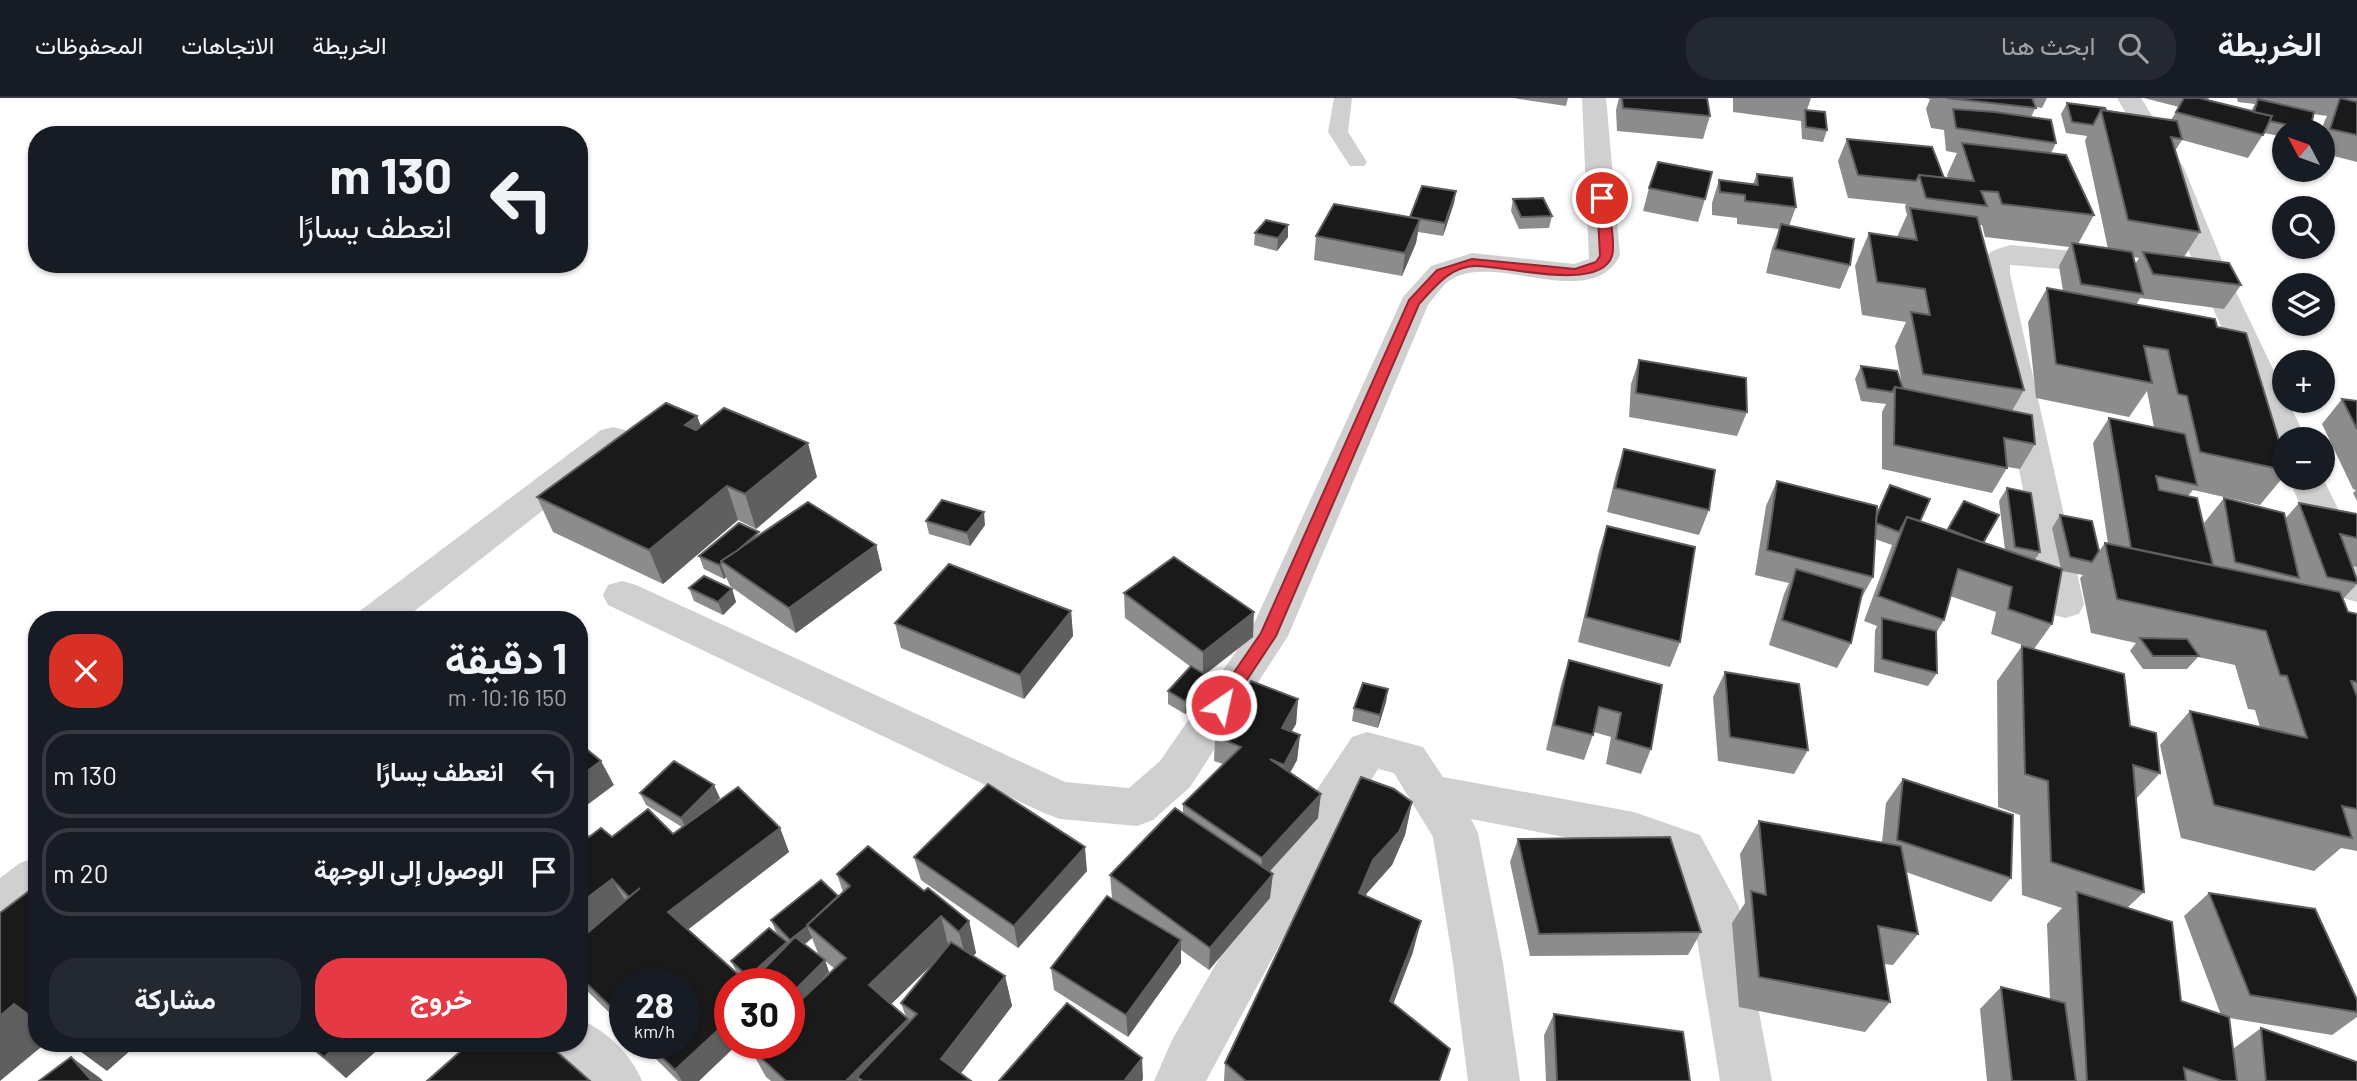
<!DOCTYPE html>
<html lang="ar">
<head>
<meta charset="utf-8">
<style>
	body { margin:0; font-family:Barlow,Vazirmatn,sans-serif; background:#242831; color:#f1f3f6; direction:rtl; height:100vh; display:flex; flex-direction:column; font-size:26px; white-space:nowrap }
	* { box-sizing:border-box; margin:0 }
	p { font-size:23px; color:#9ea1a6 }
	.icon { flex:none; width:38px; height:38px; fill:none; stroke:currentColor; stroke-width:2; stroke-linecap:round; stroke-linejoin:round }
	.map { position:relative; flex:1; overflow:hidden; direction:ltr }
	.drawer { position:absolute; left:28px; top:513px; width:560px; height:441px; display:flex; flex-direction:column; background:#171b24; border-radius:28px; box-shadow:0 2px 5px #0004; direction:rtl }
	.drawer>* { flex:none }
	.top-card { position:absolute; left:28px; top:28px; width:560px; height:147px; border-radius:28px; box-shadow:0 2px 5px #0004; direction:rtl; background:#171b24; color:#f1f3f6; overflow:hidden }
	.needle { width:46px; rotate:311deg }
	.controls { position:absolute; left:2272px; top:21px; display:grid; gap:14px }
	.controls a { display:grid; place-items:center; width:63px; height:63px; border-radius:50%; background:#171b24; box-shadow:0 2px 5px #0004; font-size:35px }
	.speed { position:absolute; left:609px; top:870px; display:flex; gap:14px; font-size:35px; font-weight:700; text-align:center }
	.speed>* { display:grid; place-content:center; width:91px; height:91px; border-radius:50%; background:#171b24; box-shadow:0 2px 5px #0004; line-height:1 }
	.speed small { font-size:18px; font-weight:400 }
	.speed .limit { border:10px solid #d22; background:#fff; color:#111 }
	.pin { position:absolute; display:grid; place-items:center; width:60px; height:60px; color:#fff; margin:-30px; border:4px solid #fff; border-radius:50%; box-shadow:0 2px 7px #0007 }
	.me { position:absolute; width:77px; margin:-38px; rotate:34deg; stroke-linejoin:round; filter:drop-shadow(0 0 5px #0008) }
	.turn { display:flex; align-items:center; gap:24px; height:147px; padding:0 21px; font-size:32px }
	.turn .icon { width:91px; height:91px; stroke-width:2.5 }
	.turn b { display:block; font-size:49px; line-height:60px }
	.round { display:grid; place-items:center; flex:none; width:74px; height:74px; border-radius:28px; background:#242831 }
	.head { display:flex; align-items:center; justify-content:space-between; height:119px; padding:0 21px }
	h1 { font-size:42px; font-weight:700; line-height:52px }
	.button { display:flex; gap:14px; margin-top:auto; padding:14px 21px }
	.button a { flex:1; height:80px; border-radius:28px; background:#e63946; color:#fff; font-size:28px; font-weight:700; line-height:80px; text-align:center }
	.button a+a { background:#242831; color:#f1f3f6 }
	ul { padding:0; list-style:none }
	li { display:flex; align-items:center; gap:21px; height:88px; margin:0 14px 10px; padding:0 7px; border:4px solid #363941; border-radius:28px }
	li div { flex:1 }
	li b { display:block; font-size:26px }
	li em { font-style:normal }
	header { display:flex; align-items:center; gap:42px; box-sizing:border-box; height:98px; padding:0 35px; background:#171b24; border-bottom:2px solid #363941 }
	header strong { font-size:33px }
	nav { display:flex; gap:38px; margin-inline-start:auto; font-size:24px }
	.search { width:490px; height:63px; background:#242831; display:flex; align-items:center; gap:18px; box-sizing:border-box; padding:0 24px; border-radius:28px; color:#9ea1a6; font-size:26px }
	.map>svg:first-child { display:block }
</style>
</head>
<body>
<header>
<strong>الخريطة</strong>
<div class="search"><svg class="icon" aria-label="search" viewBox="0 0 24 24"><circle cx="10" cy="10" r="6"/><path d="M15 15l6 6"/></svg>ابحث هنا</div>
<nav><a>الخريطة</a><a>الاتجاهات</a><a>المحفوظات</a></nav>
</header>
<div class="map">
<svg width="2357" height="983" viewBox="0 0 2357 983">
	<rect width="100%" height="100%" fill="#fff"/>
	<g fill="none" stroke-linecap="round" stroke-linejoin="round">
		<polygon fill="#d0d0d0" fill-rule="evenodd" points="1334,0 1352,0 1348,34 1367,64 1364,68 1350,68 1328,34"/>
		<g fill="#d0d0d0" fill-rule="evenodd">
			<path d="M1582,0H1606L1620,157C1593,214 1499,156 1454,180C1444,184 1435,199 1428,207L1288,538L1190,689L1153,722L1137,728L1060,721L1044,715L608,507L603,497L608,487L622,483L636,487L1065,684L1129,690L1160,663L1251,532L1403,199L1431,168L1472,155L1574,166L1589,161Z"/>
			<polygon points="2117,0 2141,0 2184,70 2227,175 2284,294 2284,303 2288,303 2306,341 2284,341 2284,351 2277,349 2272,341 2197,175 2158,70"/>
			<path d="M2011,147L2113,157L2123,160L2128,166L2123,172L2113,175L2010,167V176L2084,506L2079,516L2065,520L2051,516L2046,506L1980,176C1982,155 1992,152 2011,147Z"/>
			<polygon points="613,329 625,332 630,340 625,348 403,522 356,522 361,512 601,332"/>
			<polygon points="2322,378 2357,450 2357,504 2343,500 2338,490 2288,380"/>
			<polygon points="1367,634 1423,649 1443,679 1634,714 1700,737 1739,809 1772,983 1720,983 1692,811 1668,765 1633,752 1471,721 1478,735 1503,865 1520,983 1468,983 1453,865 1433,739 1394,675 1378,671 1350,716 1206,983 1154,983 1172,942 1318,690 1352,639"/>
			<polygon points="37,759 37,806 17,822 0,828 0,780 20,765"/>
			<path d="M579,921C606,932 631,956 642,983H579L559,963L551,945H579Z"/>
		</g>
	</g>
	<g fill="#8c8c8c" fill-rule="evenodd">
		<polygon points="1513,0 1568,0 1566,8"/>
		<polygon points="1619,0 1707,0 1710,18 1703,41 1617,33 1616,12"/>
		<polygon points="1733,0 1811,0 1807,12 1827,32 1823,44 1802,41 1801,23 1733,14"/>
		<path d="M1926,0H2047L2042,10L2036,9L2031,19L2056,45L2051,55L2094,117L2078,146L2108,151L2085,43L2087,38L2066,35L2061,16L2067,5L2106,12L2171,22L2179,9L2144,0H2209L2208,2L2251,13L2255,6L2238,4L2237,0H2357V64L2322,55V33H2321L2325,22L2327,18L2313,16L2309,33H2284V39L2264,35L2248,60L2182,42L2175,53L2200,134L2184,159L2241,187L2224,211L2140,200L2136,207L2217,229L2284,359V378L2260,407L2193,392L2188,398L2207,444L2204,425L2224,400L2285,421L2299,405L2357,416V469L2352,468L2357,482V486L2343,501L2348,514L2357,516V753L2341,750L2314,773L2181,740L2160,647L2190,613L2260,629L2255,612L2248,611L2235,567L2198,559L2187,571H2143L2130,553L2136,545L2091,535L2080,480L2083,477L2062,473L2052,526L2034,551L1991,536L1996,514L1950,498L1944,522L1936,535L1937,575L1928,588L1874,574L1875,533L1877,528L1864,523L1892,447L1875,441L1873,479L1861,501L1851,545L1837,570L1769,547L1784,496L1789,485L1755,477L1766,408L1777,383L1877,414L1890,387L1920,423L1947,433L1964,403L1983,445L2005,452L1999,403L2007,390L2040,454L2035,462L2061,471L2052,430L2060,417L2099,453L2105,445L2108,446L2093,345L2109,320L2154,329L2147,293L2129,319L2036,300L2028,224L2047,190L2063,193L2059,168L2069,149L1985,139L1982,127H1979L2024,292L2012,313L2035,346L2020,371L2007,369V370L1992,395L1882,371V314L1886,306L1861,303L1855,281L1861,268L1902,287L1895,248L1906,224L1862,217L1855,168L1869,135L1897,139L1907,117L1905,109L1906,106L1848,100L1838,63L1847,41L1944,80H1948L1947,77L1957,55L1946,53L1944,32L1931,30L1926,11L1930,1ZM2133,159L2139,160L2135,166Z"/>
		<polygon points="1757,76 1796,109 1789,128 1850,167 1840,191 1766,175 1772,150 1779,131 1737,126 1737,120 1712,117 1712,105 1719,82 1753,86"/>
		<polygon points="1649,90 1705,101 1698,124 1643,113"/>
		<polygon points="1456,93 1454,105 1443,138 1418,134 1416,145 1402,178 1314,162 1316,138 1410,119"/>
		<polygon points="1513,101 1552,118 1549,130 1519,131 1511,113"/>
		<polygon points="1255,135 1288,139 1277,153 1254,147"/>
		<polygon points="1639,262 1747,314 1737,338 1629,319 1631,286"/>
		<polygon points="2342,301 2357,303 2357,403 2353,395 2356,392 2353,391 2322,326"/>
		<polygon points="697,318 701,328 817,379 756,431 738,422 663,486 553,434 537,399"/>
		<polygon points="1624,351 1709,412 1699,437 1607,414 1616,376"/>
		<polygon points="926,423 985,427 970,448 929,436"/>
		<polygon points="1607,428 1680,544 1670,569 1578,544 1599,453"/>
		<polygon points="759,437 876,447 882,472 796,535 730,488 726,479 724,481 704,471 699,458"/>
		<polygon points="689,490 732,491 736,504 723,517 694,503"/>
		<polygon points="1124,495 1253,539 1205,576 1209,592 1185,616 1168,606 1168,593 1191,569 1125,520"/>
		<polygon points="1071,513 1073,538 1024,601 901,550 895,525"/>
		<polygon points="2022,548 2130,628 2160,675 2136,701 2144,794 2127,810 2181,903 2221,917 2184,818 2209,795 2357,902 2357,919 2332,937 2229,920 2233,951 2261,930 2357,983 1987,983 1980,911 2001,889 2050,901 2047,826 2062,810 2022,797 2020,717 1998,709 1997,583"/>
		<polygon points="1569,562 1662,587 1651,651 1641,676 1606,666 1611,639 1594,634 1584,662 1546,652 1561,587"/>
		<polygon points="1725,574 1808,652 1794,676 1718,663 1713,599"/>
		<polygon points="1388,591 1386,604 1378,630 1352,623 1354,610"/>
		<polygon points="1298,601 1296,626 1291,634 1300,637 1297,662 1290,675 1318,720 1269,774 1270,800 1209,872 1181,852 1181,865 1128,939 1054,892 1051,870 1118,805 1112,800 1110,777 1183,716 1183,706 1223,666 1214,663 1215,638"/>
		<polygon points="1903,681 2011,780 1991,804 1906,774 1918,836 1893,867 1884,866 1890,904 1865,934 1739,909 1732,825 1745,805 1740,756 1759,723 1882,744 1886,705"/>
		<path d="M640,695L720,700L712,707L780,730L789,754L688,831L737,875L731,863L781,839L776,834L771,822L838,798L843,794L837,776L924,793L969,823L976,855L973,858L1005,878L1012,908L961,975L971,983H771L766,979L750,950L791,912L789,910V886L760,885L730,886L699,983H678L640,945H684L625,886V930L579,885V842L604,821L579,840V730L589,739H612L673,736L682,729L646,707ZM812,840L819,858L805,846ZM825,863L835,871L805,898L829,874ZM935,863L901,905L906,919L891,906Z"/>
		<polygon points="1412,704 1405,737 1392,767 1367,795 1365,798 1413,854 1393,905 1439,983 1224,983 1225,965"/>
		<polygon points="1518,741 1701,834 1688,857 1530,858 1510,764"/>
		<polygon points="914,759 1087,773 1018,850 921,782"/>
		<polygon points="1554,916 1690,983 1546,983 1544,937"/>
		<polygon points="305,945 385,945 346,980"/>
	</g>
	<g fill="#5f5f5f">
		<polygon points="1456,93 1454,105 1443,138 1445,125"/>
		<polygon points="1420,121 1416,145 1402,178 1405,155"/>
		<polygon points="1288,127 1288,139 1277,153 1278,140"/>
		<polygon points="697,318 709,352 685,327"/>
		<polygon points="808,345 817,379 756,431 745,396"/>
		<polygon points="727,388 738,422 663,486 649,452"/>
		<polygon points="984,414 985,427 970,448 967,435"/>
		<polygon points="876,447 882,472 796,535 789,510"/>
		<polygon points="721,466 726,479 724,481 719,467"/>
		<polygon points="732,491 736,504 723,517 718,504"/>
		<polygon points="1071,513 1073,538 1024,601 1020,577"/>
		<polygon points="1254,514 1253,539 1203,578 1203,554"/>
		<polygon points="1209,579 1209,592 1185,616 1185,603"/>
		<polygon points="1388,591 1386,604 1378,630 1380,617"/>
		<polygon points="1298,601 1296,626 1279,655 1282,630"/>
		<polygon points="1300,637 1297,662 1281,691 1284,667"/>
		<polygon points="601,663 614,687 579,713 579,679"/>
		<polygon points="714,687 720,700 687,732 681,720"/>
		<polygon points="1321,696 1318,720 1260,784 1262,760"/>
		<polygon points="1412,704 1405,737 1392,767 1367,795 1353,827 1359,795 1373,762"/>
		<polygon points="780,730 789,754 681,837 668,814"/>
		<polygon points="1085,749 1087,773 1018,850 1014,828"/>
		<polygon points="1273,776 1270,800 1209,872 1210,850"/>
		<polygon points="612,781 626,804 579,840 579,806"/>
		<polygon points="941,818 949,850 880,917 869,887"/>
		<polygon points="969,823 976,855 967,865 959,834"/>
		<polygon points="1421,823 1413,854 1383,933 1390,903"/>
		<polygon points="807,828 812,840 795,854 790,842"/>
		<polygon points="1181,842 1181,865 1128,939 1126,917"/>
		<polygon points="787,844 792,856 757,878 759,886 751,886 748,879"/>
		<polygon points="825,862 829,874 792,912 789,907 789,898"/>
		<polygon points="1005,878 1012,908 955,983 941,961"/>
		<polygon points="14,906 37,923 37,945 46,945 0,983 0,918"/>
		<polygon points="730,921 730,945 739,945 699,983 682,983 675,972"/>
		<polygon points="908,921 917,950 857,979 859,983 846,983"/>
		<polygon points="69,945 139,945 107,973"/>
		<polygon points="340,945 385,945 346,980 324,959"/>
		<polygon points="71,959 100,980 103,983 92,983"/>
		<polygon points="1142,960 1143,981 1142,983 1124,983"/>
	</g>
	<g fill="#1a1a1a" stroke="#5f5f5f" stroke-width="2">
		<polygon points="1622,0 1707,0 1710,18 1623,10"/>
		<polygon points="1947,0 2032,0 2036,10"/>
		<polygon points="2184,0 2199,0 2272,18 2263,37 2176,14"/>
		<polygon points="2340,0 2357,4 2357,37 2330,31"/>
		<polygon points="2258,1 2314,14 2310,32 2270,23 2272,18 2254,14"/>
		<polygon points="2067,5 2105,10 2106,12 2101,12 2093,27 2072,24"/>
		<polygon points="1953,11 1995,14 2051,22 2056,45 1956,30"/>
		<polygon points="1805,12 1825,14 1827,32 1806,29"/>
		<polygon points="2101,12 2177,23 2182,41 2171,39 2200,134 2128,122"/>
		<polygon points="1847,41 1932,49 1944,80 1919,77 1916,83 1858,77"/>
		<polygon points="1962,45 2066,57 2094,117 2002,106 1998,94 1981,93 1987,108 1926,100 1919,77 1974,83"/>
		<polygon points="1658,64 1712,74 1705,101 1649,90"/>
		<polygon points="1757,76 1792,80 1796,109 1745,103 1745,97 1720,94 1719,82 1758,87"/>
		<polygon points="1422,88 1456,93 1445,125 1410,119"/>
		<polygon points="1543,100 1552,118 1521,119 1513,101"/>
		<polygon points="1334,106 1420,121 1405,155 1316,138"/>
		<polygon points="1910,110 1977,119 2024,292 1923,276 1911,214 1930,217 1925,191 1877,184 1869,135 1917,142"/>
		<polygon points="1266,122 1288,127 1278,140 1255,135"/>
		<polygon points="1781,126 1854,141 1850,167 1775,151"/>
		<polygon points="2072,145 2132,154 2143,196 2081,186"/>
		<polygon points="2143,154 2229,165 2241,187 2153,176"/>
		<polygon points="2047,190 2215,221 2217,229 2246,235 2284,359 2284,372 2200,354 2187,298 2178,296 2168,252 2144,248 2152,285 2056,266"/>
		<polygon points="1639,262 1746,280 1747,314 1636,295"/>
		<polygon points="1861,268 1897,273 1903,291 1895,289 1892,294 1867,290"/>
		<polygon points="1895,289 2032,317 2035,346 2004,340 2007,370 1894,347"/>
		<polygon points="2342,301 2357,303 2357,331"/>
		<polygon points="666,305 697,318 685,327 696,332 724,310 808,345 745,396 727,388 649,452 537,399"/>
		<polygon points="2109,320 2185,336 2197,387 2156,378 2159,392 2197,400 2213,467 2131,450"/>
		<polygon points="1624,351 1715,372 1709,412 1615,390"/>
		<polygon points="1777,383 1877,408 1873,479 1767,452"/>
		<polygon points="1890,387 1930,401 1920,423 1907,419 1899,434 1876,425 1877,417"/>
		<polygon points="2007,390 2031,395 2040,454 2015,449"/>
		<polygon points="2224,400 2284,415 2299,480 2235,464"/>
		<polygon points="942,402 984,414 967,435 926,423"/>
		<polygon points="1964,403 1999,417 1983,445 1948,431"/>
		<polygon points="808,404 876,447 789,510 721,463"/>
		<polygon points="2299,405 2357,416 2357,440 2340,436 2357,482 2357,485 2327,479"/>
		<polygon points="2060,417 2092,423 2099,453 2092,464 2070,459"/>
		<polygon points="1907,419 2062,471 2052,526 2008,511 2012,489 1958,471 1944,522 1878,498"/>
		<polygon points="739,425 759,434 738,452 721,463 721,466 719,467 699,458"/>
		<polygon points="1607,428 1695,449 1680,544 1586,519"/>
		<polygon points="2105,445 2340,494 2348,514 2357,516 2357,584 2351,583 2357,599 2357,711 2342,708 2352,740 2214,707 2190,613 2307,640 2287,578 2280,577 2266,533 2117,501"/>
		<polygon points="1174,459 1254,514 1203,554 1124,495"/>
		<polygon points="949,466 1071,513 1020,577 895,525"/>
		<polygon points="1796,471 1863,491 1851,545 1782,522"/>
		<polygon points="704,478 732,491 718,504 689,490"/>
		<polygon points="1882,520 1936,533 1937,575 1882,561"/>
		<polygon points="2140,540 2187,541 2199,558 2153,558"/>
		<polygon points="2022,548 2124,576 2130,628 2156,635 2160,675 2133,667 2144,794 2051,764 2048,683 2025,676"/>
		<polygon points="1569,562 1662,587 1651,651 1616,641 1621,615 1599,609 1593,637 1554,627"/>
		<polygon points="1191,568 1209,579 1185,603 1168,593"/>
		<polygon points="1725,574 1799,586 1808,652 1730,639"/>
		<polygon points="1251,583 1298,601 1282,630 1300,637 1284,667 1270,661 1321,696 1262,760 1183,706 1241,649 1215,638"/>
		<polygon points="1363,585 1388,591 1380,617 1354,610"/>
		<polygon points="579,645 601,663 579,679"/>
		<polygon points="674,663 714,687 681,720 640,695"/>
		<polygon points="1361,679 1394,691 1412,704 1399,734 1373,762 1359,795 1421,823 1390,903 1450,951 1439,983 1246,983 1225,965"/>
		<polygon points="1903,681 2013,717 2011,780 1897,742"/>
		<polygon points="988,686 1085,749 1014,828 914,759"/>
		<polygon points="738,689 780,730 668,814 749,886 730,886 730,921 675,972 647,945 684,945 684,886 625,886 625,923 579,878 579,842 640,790 629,799 612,781 579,806 579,730 589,739 601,730 612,739 648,711 673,736"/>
		<polygon points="1175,710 1273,776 1210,850 1110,777"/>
		<polygon points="1759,723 1901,748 1918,836 1878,828 1890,904 1759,879 1751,793 1766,797"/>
		<polygon points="1670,739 1701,834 1539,836 1518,741"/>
		<polygon points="868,748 924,793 928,790 969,823 959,834 941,818 869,887 908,921 846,983 786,983 750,950 755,945 789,945 789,913 846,860 807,827 850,788 837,776"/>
		<polygon points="821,782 838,798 807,827 808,828 790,842 771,822"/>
		<polygon points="29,793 37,799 37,923 14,906 0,918 0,815"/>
		<polygon points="2077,794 2172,824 2181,903 2229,919 2237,983 2222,983 2184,970 2186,983 2087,983"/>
		<polygon points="2209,795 2315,811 2357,902 2357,914 2250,897"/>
		<polygon points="1107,798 1181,842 1126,917 1051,870"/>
		<polygon points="769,830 787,844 748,879 731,863"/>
		<polygon points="795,839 825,862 789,898 789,886 767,886 757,878"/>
		<polygon points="951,844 1005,878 941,961 971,983 863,983 857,979 917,916 901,905"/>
		<polygon points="2001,889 2065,905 2076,983 2012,983"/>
		<polygon points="1067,905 1142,960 1124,983 999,983"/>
		<polygon points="1554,916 1683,934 1690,983 1557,983"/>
		<polygon points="2261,930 2357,964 2357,983 2266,983"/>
		<polygon points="307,945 340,945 324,959"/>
		<polygon points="470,945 547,945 590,983 427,983"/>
		<polygon points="71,959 92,983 39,983"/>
	</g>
	<path fill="#e63946" stroke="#96252e" stroke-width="2" d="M1602,96L1608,100C1609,114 1616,146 1612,158C1600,195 1503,167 1475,168C1449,169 1435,189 1419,206L1276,538L1227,612H1215L1213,607L1215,602L1261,535L1409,202L1437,172L1472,161L1575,171L1596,164L1600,158L1597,100Z"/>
</svg>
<div class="controls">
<a><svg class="needle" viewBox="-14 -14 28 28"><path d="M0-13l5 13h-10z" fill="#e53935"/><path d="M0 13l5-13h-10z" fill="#9ea1a6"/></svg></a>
<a><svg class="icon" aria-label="search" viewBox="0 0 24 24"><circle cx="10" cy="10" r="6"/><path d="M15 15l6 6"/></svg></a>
<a><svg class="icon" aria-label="layers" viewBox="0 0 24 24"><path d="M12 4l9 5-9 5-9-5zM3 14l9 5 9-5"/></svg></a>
<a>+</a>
<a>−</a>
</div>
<div class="speed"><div>28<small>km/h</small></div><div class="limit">30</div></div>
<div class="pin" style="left:1602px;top:100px;background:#d93025"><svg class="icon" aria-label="arrive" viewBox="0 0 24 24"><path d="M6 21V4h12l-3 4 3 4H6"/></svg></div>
<svg class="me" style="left:1221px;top:607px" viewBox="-20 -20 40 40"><circle r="17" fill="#e63946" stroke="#fff" stroke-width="3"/><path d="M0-11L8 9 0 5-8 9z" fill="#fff"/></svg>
<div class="top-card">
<div class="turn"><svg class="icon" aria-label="left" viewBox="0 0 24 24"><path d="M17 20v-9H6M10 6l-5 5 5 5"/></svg><div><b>130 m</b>انعطف يسارًا</div></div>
</div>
<section class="drawer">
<div class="head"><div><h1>1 دقيقة</h1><p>150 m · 10:16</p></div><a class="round" style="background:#d93025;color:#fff"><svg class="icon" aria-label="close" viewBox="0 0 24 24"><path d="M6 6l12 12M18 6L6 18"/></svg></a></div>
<ul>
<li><svg class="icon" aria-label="left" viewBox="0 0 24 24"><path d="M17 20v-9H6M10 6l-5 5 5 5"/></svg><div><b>انعطف يسارًا</b></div><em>130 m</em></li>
<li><svg class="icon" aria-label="arrive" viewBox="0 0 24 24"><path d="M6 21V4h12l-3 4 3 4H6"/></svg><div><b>الوصول إلى الوجهة</b></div><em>20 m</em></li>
</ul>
<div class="button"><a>خروج</a><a>مشاركة</a></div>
</section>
</div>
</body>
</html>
